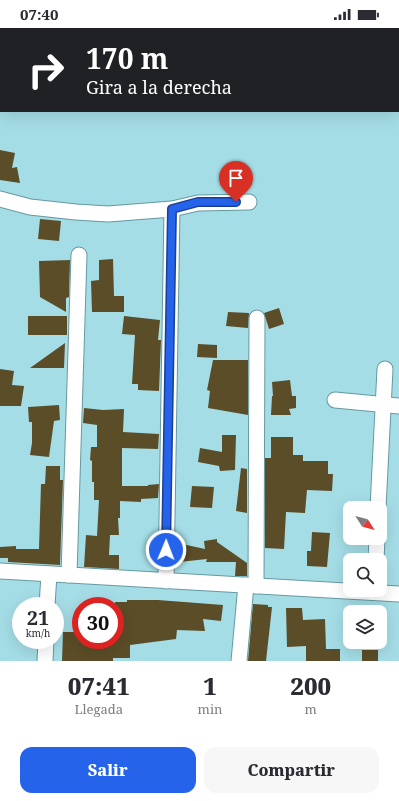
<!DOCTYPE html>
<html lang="es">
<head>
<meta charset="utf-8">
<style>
	body { margin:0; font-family:"Noto Serif",serif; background:#f7f7f7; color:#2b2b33; height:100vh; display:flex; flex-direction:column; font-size:15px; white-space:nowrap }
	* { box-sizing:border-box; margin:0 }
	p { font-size:13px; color:#7c7c81 }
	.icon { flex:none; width:22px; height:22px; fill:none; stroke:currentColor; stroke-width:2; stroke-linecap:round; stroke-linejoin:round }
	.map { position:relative; height:633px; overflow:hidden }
	.drawer { display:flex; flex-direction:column; background:#fff; flex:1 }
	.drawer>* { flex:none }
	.banner { position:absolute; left:0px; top:0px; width:399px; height:84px; box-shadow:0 4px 16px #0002; background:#202124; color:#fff; overflow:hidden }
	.needle { width:26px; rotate:126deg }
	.controls { position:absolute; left:343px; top:473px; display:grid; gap:8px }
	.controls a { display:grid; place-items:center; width:44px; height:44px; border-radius:8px; background:#fff; box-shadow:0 4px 16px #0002; font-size:20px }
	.speed { position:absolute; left:12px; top:569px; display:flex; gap:8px; font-size:20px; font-weight:700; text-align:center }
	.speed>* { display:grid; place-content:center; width:52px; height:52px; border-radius:50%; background:#fff; box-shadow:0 4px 16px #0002; line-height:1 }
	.speed small { font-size:10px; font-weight:400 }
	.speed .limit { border:6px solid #d22; background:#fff; color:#111 }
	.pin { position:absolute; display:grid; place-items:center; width:34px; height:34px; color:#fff; margin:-41px -17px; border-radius:50% 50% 50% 0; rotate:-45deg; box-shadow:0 0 4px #0007 }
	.pin .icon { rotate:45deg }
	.me { position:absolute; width:44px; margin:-22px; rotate:1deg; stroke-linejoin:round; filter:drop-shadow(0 0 3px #0008) }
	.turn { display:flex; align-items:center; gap:14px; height:84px; padding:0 20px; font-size:18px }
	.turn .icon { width:52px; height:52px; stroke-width:2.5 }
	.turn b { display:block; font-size:28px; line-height:34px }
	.eta { display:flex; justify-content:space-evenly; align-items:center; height:68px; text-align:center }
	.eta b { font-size:24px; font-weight:800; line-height:28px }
	.action { display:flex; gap:8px; margin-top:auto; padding:8px 20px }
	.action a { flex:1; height:46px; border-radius:12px; background:#2563eb; color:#fff; font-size:16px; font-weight:800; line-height:46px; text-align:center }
	.action a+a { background:#f7f7f7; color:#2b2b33 }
	.status { display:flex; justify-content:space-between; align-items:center; height:28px; padding:0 20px; background:#fff; direction:ltr }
	.status svg { height:11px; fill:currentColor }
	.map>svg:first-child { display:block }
</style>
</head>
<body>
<div class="status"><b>07:40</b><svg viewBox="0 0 49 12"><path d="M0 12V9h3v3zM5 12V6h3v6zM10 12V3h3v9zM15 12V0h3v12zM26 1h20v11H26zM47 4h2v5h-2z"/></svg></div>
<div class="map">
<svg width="399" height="633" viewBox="0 0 399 633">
	<rect width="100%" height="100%" fill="#a5dde6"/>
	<g fill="#5b4d27">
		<polygon points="0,122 15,125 12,140 17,139 20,155 0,152"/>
		<polygon points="40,191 61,193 59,213 38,211"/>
		<polygon points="113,231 114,268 124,268 124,284 92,284 91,253 99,252 99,232"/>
		<polygon points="70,232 69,269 66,270 66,284 40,269 39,233"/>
		<polygon points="279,280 284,296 269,301 264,285"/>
		<polygon points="228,284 249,285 248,300 226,298"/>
		<rect x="28" y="288" width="39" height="19"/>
		<polygon points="124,288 160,292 158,312 161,312 159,363 138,362 138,356 132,356 135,307 122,306"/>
		<polygon points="65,315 64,340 30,340"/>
		<polygon points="198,316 217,317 217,330 197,329"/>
		<polygon points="213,332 248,332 248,387 208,380 210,363 207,362"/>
		<polygon points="0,341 14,343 12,357 24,358 21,378 0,378"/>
		<polygon points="290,352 292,368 296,368 296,380 289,381 291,387 271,387 272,368 273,368 272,354"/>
		<polygon points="59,377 60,392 54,393 49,429 30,427 32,415 32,394 29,394 28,379"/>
		<polygon points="84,380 103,382 124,381 123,404 159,406 158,421 122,420 122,458 148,458 148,457 159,456 158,470 141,471 141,474 120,473 120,490 118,490 119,507 110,507 109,527 119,527 119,541 84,539 86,507 97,508 99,472 94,472 94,454 92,454 92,433 90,432 91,419 97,419 97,397 83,395"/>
		<polygon points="222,407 236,407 235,442 220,443 219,438 198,434 200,420 222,424"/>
		<polygon points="271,409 293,409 293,427 303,427 303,433 328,433 328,446 333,446 332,463 307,462 305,485 286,484 284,521 265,520 265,430 271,430"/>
		<polygon points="46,438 60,438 60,452 63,452 60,537 8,534 8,530 0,530 0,519 16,518 16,521 39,521 41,456 45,456"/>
		<polygon points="241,440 247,441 247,485 236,483"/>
		<polygon points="192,458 214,459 212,480 190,479"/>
		<polygon points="312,504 330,505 327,539 307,538 307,523 311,523"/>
		<polygon points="217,511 217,514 247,535 247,548 235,548 236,534 206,534 207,531 179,534 182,516 205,521 204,513"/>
		<polygon points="127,572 158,572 223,577 221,593 203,591 205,603 177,602 176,611 130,617 130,630 113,630 113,633 62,633 63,604 79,604 79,606 81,606 81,612 115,612 115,574 127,574"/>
		<polygon points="253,576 268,577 268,579 272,579 266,633 248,633"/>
		<polygon points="286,580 302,580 303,592 325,591 326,621 340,621 340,633 306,633 306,618 287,619"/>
		<rect x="362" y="622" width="16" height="11"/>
	</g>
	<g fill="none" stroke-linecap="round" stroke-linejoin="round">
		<defs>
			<g id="minor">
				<polyline points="0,171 30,179 76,184 108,186 172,181 198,175 249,174"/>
				<polyline points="335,372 399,378"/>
				<polyline points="378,480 385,341"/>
				<polyline points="376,532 377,510"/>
				<polyline points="0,543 399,566"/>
				<polyline points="69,547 79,227"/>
				<polyline points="166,553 172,181"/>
				<polyline points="256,558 257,290"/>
				<polyline points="47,578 49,546"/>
				<polyline points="45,633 46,612"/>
				<polyline points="239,633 246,557"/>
			</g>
		</defs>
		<use href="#minor" stroke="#6499a2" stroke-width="17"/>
		<use href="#minor" stroke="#fff" stroke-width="15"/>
	</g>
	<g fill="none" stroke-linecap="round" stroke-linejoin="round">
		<defs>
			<polyline id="route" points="166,522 172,181 198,174 236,174"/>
		</defs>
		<use href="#route" stroke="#184099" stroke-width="10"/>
		<use href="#route" stroke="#2563eb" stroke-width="7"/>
	</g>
</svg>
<div class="controls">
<a><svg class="needle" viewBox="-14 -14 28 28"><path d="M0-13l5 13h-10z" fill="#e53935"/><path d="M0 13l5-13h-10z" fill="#7c7c81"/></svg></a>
<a><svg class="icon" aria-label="search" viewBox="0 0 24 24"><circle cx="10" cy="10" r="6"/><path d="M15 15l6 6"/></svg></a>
<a><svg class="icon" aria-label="layers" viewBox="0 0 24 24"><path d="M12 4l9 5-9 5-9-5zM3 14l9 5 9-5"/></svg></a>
</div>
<div class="speed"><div>21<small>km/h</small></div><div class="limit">30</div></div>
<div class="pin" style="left:236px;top:174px;background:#d93025"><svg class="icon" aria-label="arrive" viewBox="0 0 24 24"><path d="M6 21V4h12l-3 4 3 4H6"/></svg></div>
<svg class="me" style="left:166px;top:522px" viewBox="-20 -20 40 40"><circle r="17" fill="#2563eb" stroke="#fff" stroke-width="3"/><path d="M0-11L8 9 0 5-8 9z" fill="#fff"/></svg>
<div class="banner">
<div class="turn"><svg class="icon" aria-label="right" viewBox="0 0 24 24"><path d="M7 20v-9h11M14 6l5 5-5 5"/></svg><div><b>170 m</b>Gira a la derecha</div></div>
</div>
</div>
<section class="drawer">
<div class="eta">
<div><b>07:41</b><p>Llegada</p></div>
<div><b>1</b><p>min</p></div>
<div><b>200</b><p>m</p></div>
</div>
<div class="action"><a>Salir</a><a>Compartir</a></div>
</section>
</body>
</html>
